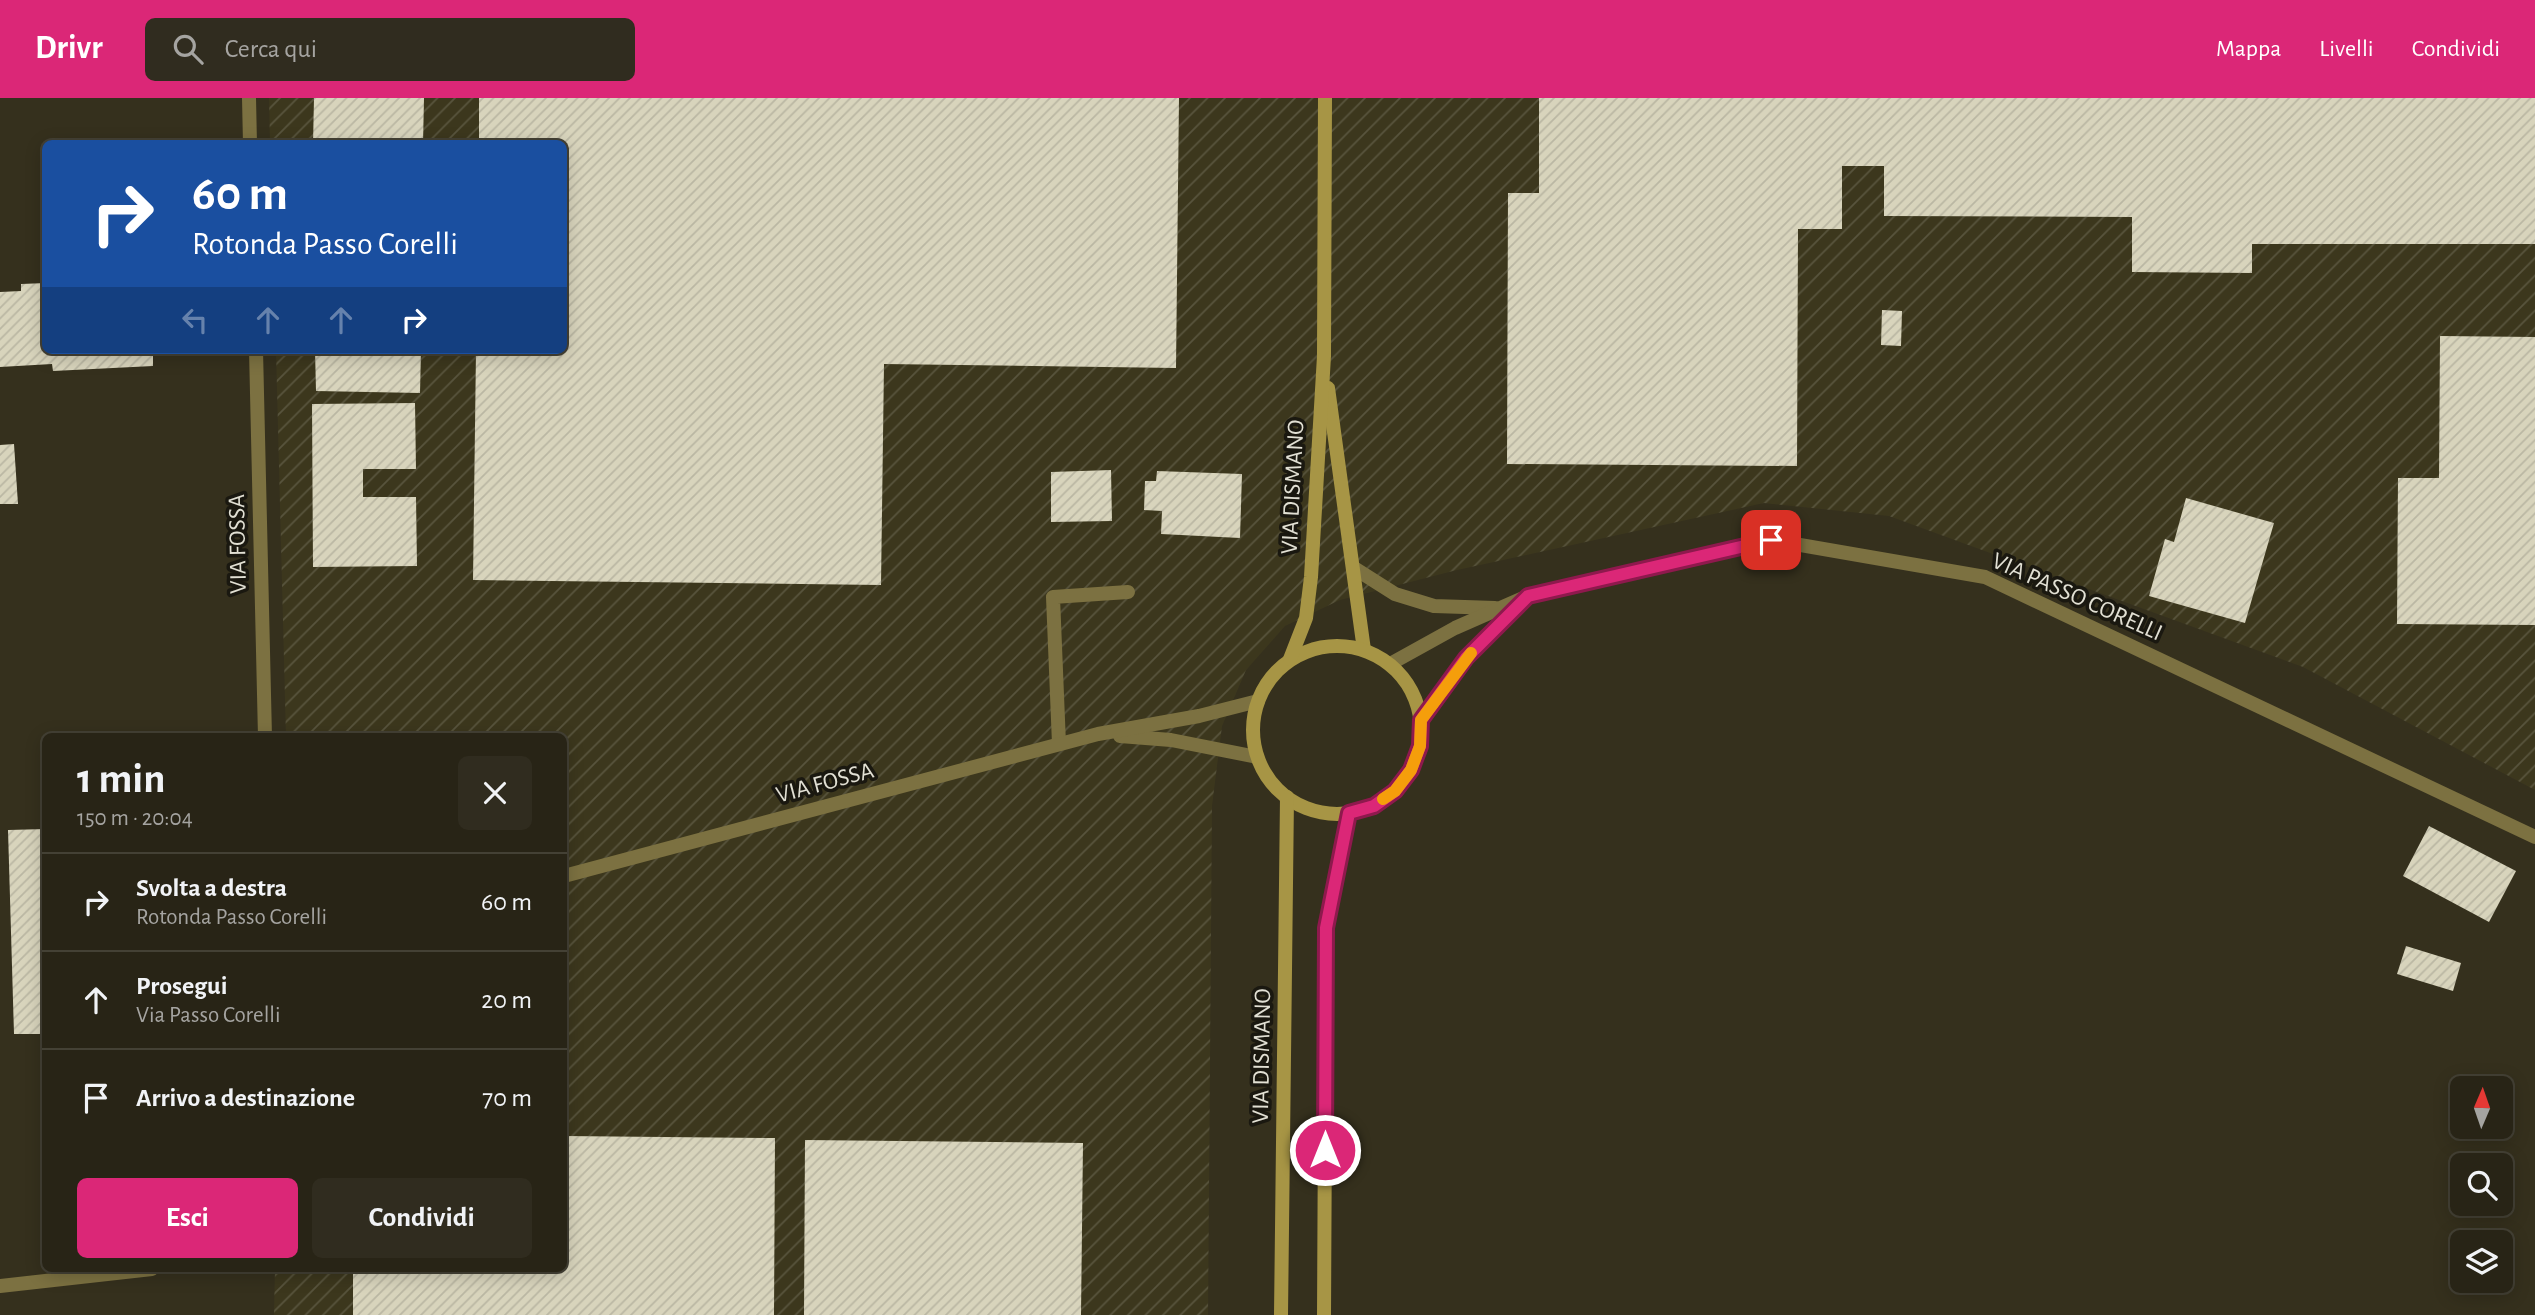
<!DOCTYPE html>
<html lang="it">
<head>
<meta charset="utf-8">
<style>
	body { margin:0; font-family:"Alegreya Sans",sans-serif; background:#302c1f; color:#f1f3f6; height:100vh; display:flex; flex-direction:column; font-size:26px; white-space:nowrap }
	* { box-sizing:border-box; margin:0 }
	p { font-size:23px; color:#a5a4a1 }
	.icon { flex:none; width:38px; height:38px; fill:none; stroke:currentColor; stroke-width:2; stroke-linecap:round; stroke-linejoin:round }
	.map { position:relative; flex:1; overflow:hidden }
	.panel { position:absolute; left:42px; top:635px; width:525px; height:539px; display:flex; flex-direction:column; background:#282416; border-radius:10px; box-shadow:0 4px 18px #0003,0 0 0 2px #444135 }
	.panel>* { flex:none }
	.hud { position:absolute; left:42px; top:42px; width:525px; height:214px; border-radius:10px; box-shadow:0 4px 18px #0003,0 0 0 2px #444135; background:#1a4fa0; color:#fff; overflow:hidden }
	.needle { width:46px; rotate:2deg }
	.tools { position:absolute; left:2450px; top:978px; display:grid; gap:14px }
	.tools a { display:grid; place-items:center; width:63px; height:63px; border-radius:10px; background:#282416; box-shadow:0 4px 18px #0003,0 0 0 2px #444135; font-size:35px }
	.pin { position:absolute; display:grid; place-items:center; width:60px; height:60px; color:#fff; margin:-30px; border-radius:14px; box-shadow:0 4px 10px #0006 }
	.me { position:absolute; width:77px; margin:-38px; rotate:0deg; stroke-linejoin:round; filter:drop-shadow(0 0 5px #0008) }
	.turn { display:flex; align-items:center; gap:24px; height:147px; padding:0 35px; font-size:32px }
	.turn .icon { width:91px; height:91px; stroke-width:2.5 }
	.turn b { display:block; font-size:49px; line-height:60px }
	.lanes { display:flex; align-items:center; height:66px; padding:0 35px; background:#0003; justify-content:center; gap:35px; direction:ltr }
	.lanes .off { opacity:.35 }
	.round { display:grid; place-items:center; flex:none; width:74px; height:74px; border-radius:10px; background:#302c1f }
	.overview { display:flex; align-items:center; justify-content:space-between; height:119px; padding:0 35px }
	h1 { font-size:42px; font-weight:700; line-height:52px }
	.primary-button { display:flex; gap:14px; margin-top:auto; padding:14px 35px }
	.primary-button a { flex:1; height:80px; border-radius:10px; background:#db2777; color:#fff; font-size:28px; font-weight:700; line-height:80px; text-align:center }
	.primary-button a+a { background:#302c1f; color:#f1f3f6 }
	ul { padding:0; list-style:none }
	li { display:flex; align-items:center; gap:21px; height:98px; padding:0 35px; border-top:2px solid #444135 }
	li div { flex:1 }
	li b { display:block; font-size:26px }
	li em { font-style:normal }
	header { display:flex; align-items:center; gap:42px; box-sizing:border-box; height:98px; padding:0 35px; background:#db2777; color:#fff }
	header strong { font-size:33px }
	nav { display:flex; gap:38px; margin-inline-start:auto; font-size:24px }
	.search { width:490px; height:63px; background:#302c1f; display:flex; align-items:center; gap:18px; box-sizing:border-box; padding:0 24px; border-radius:10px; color:#a5a4a1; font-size:26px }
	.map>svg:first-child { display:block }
</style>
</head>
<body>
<header>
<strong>Drivr</strong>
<div class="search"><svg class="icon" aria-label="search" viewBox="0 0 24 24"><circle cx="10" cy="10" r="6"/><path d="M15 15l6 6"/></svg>Cerca qui</div>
<nav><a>Mappa</a><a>Livelli</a><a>Condividi</a></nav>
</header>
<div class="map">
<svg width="2535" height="1217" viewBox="0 0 2535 1217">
	<defs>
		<pattern id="industrial-furrows" width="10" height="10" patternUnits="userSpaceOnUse" patternTransform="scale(1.75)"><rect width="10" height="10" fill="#3c371d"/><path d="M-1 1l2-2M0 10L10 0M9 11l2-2" fill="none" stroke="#58543d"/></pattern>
		<pattern id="building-hatch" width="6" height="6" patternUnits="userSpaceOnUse" patternTransform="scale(1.75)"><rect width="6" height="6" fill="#d8d4bc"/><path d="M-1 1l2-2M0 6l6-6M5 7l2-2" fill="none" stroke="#bab7a3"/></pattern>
	</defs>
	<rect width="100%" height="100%" fill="#35301d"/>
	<polygon fill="url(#industrial-furrows)" points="269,0 2535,0 2535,692 2303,569 1889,418 1764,405 1457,472 1340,502 1285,528 1246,572 1222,628 1212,708 1208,1217 274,1217 275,1171 564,1171 564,639 286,639 276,252 564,252 564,46 270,45"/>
	<g fill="url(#building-hatch)">
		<polygon points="314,0 424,0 423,46 313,46"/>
		<polygon points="479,0 1179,0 1176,270 884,266 881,487 473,482 476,252 564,252 564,46 479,46"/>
		<polygon points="1539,0 2535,0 2535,146 2252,146 2252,175 2132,174 2132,119 1884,118 1884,68 1842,68 1842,131 1798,131 1797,368 1507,366 1508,95 1539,95"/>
		<polygon points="46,185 46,252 153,252 153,268 53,273 52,266 0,269 0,194 21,193 21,186"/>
		<polygon points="1882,212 1902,213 1901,248 1881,247"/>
		<polygon points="2440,238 2535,239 2535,527 2397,526 2398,380 2439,380"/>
		<polygon points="315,252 421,252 420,295 316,293"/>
		<polygon points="415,305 416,371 363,371 363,399 416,399 417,468 313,469 312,306"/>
		<polygon points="14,346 18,406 0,406 0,347"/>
		<polygon points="1111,372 1112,423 1051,424 1051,374"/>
		<polygon points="1157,373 1242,376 1240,440 1161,436 1162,413 1144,412 1145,383 1156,383"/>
		<polygon points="2186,400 2274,425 2245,525 2149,498 2165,441 2174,444"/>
		<polygon points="2429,728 2516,773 2489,824 2403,778"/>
		<polygon points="46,731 46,936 14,936 8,732"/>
		<polygon points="2406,848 2461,865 2453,893 2397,876"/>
		<polygon points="564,1038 775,1040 774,1217 353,1217 353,1171 564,1171"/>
		<polygon points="805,1042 1083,1045 1081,1217 804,1217"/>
	</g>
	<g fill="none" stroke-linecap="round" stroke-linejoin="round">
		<g stroke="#7c7141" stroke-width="14">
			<polyline points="1059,646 1053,499 1128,494"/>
			<polyline points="0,1188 152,1171"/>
		</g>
		<g stroke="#7c7141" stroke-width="14">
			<polyline points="249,0 250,46"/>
			<polyline points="256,252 265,639"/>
			<polyline points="1354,470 1395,496 1434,508 1495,510"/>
			<polyline points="1390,566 1455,530 1528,498 1771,442 1985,479 2535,739"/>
			<polyline points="1421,622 1466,560 1522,504"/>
			<polyline points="1120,638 1171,642 1257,659"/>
			<polyline points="564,778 1098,636 1199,618 1258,603"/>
		</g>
		<g stroke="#a79545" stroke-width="14">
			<polyline points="1328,290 1364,552"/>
			<circle cx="1337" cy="632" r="84"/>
			<polyline points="1290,561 1306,520 1311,479 1324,258 1325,0"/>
			<polyline points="1281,1217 1287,699"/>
			<polyline points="1324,1217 1326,829 1349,715"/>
		</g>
	</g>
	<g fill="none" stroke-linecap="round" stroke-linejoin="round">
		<defs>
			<polyline id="route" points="1325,1052 1326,830 1349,715 1374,708 1395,693 1411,672 1420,648 1421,622 1466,560 1528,498 1771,442"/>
		</defs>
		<use href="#route" stroke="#8e194d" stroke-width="18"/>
		<use href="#route" stroke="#db2777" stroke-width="12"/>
		<polyline stroke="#f59e0b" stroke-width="12" points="1383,701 1395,693 1411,672 1420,648 1421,622 1471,555"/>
	</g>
	<g text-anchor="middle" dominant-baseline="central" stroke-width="7" stroke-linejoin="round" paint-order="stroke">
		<g font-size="24" fill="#e2e0d4" stroke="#1a1810">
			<text transform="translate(1293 389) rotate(-87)">VIA DISMANO</text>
			<text transform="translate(238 446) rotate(-91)">VIA FOSSA</text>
			<text transform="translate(2077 499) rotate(24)">VIA PASSO CORELLI</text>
			<text transform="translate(825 685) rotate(-15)">VIA FOSSA</text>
			<text transform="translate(1262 958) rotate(-89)">VIA DISMANO</text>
		</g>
	</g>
</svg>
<div class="tools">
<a><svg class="needle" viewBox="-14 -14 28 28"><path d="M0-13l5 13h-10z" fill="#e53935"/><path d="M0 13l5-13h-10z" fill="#a5a4a1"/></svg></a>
<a><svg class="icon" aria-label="search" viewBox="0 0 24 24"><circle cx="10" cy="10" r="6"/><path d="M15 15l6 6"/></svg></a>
<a><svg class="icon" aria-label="layers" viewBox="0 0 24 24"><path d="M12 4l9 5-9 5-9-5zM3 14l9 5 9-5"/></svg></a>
</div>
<div class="pin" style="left:1771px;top:442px;background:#d93025"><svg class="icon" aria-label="arrive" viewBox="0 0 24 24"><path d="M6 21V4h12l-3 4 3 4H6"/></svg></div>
<svg class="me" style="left:1325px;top:1052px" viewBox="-20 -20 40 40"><circle r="17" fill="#db2777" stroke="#fff" stroke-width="3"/><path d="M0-11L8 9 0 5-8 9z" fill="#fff"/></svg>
<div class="hud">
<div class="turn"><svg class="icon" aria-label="right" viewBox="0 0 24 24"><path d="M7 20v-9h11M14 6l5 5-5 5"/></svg><div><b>60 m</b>Rotonda Passo Corelli</div></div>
<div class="lanes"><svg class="icon off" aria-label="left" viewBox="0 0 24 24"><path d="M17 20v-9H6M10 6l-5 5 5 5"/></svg><svg class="icon off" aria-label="ahead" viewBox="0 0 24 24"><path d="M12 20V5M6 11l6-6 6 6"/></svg><svg class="icon off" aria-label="ahead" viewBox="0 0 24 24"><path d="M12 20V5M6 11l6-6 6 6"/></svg><svg class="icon" aria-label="right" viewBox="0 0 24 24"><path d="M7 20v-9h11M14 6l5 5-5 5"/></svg></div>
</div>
<section class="panel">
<div class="overview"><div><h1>1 min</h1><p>150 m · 20:04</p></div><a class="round"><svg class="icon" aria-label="close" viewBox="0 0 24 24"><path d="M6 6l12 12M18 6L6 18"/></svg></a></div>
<ul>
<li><svg class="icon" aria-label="right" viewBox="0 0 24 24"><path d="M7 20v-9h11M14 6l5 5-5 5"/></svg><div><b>Svolta a destra</b><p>Rotonda Passo Corelli</p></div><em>60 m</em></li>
<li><svg class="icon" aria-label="ahead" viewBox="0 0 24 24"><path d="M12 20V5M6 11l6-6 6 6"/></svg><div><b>Prosegui</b><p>Via Passo Corelli</p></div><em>20 m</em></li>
<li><svg class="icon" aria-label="arrive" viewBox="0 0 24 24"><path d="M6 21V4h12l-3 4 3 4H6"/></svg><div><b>Arrivo a destinazione</b></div><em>70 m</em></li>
</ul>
<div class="primary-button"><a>Esci</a><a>Condividi</a></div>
</section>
</div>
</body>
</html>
